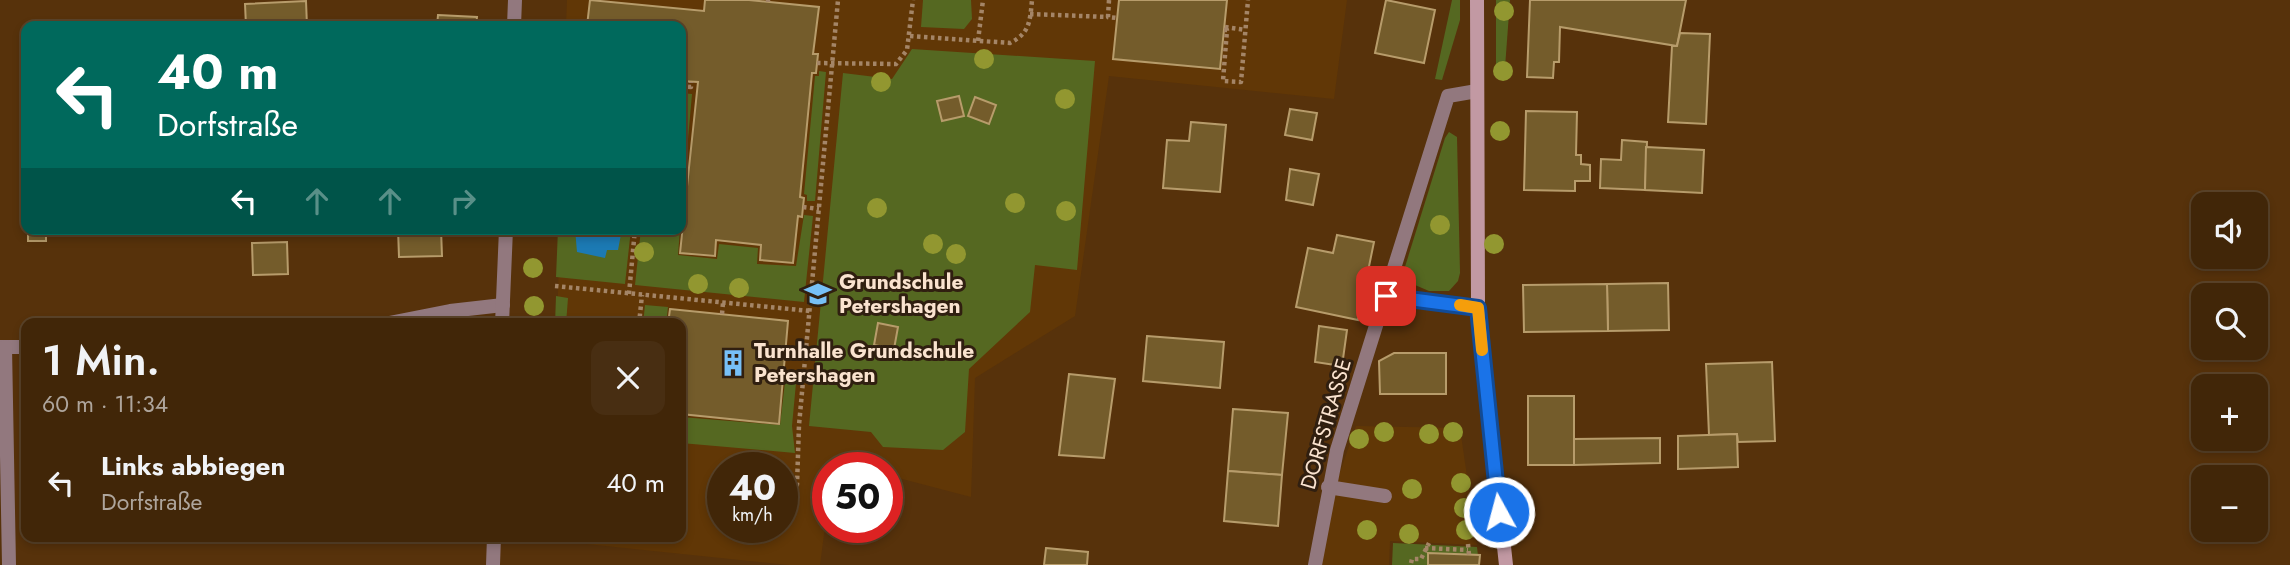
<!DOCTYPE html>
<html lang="de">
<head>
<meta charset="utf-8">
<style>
	body { margin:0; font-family:Jost,sans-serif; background:#482e12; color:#f1f3f6; height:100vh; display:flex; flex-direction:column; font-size:26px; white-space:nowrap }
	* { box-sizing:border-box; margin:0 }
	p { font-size:23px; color:#aea59c }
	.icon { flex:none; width:38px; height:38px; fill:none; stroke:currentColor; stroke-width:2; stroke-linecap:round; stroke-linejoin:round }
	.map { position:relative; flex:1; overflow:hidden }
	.details { position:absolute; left:21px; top:318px; width:665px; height:224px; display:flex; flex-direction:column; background:#412608; border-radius:14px; box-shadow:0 4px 10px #0003,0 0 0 2px #5a4329 }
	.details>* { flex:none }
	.top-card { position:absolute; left:21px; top:21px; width:665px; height:214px; border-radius:14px; box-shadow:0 4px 10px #0003,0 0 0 2px #5a4329; background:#00695c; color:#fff; overflow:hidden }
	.fabs { position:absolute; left:2191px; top:192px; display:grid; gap:14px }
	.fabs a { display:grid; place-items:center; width:77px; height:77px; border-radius:14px; background:#412608; box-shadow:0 4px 10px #0003,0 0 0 2px #5a4329; font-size:35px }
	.speed { position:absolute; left:707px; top:452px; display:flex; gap:14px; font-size:35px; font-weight:700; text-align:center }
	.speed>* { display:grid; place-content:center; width:91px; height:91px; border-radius:50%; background:#412608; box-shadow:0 4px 10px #0003,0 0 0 2px #5a4329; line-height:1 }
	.speed small { font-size:18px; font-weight:400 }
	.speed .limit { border:10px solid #d22; background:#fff; color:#111 }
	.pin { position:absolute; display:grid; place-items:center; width:60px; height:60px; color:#fff; margin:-30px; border-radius:14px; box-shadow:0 4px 10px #0006 }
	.me { position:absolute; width:77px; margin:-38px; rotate:353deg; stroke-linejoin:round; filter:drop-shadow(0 0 5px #0008) }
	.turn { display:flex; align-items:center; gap:24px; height:147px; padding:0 21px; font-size:32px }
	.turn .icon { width:91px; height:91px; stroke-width:2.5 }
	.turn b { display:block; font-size:49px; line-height:60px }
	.lanes { display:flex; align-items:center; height:66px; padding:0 21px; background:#0003; justify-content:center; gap:35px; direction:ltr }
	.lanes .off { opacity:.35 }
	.round { display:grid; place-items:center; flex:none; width:74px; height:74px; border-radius:14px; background:#482e12 }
	.head { display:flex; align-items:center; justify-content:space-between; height:119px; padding:0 21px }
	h1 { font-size:42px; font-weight:600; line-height:52px }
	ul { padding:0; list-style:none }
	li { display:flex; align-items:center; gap:21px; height:91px; padding:0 21px }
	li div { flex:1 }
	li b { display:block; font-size:26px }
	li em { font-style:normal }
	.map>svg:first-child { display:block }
</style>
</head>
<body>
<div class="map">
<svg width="2290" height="565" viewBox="0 0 2290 565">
	<rect width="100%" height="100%" fill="#57320b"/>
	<g fill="#613706" fill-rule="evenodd">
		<path d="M567,0H1347L1334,99L1109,76L1075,316L975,378L971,497L887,475V467H856L833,461L832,467H828V504L820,565H789L548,540V537H681V324H557L560,229H681V26H566ZM723,467H782V527H723Z"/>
		<polygon points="1356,426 1460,428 1477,545 1390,541 1389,565 1322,565 1325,538 1339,475"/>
	</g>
	<g fill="#556821">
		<polygon points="923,0 971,0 972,19 964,29 921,27"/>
		<polygon points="1452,0 1460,0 1460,20 1442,80 1435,79"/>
		<polygon points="1496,0 1510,0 1504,81 1496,75"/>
		<polygon points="912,49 1095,61 1077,270 1035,265 1030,312 969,369 965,432 943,450 883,447 871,432 809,426 843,73 892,79"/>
		<polygon points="819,71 826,72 815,201 807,201 807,195 804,194 815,76 819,76"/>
		<polygon points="681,93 692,94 681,218"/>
		<polygon points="1449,132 1457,137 1460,273 1458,281 1449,291 1429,291 1408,282 1404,270 1445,138"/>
		<polygon points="804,215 813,216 804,302 635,285 641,229 680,229 678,255 717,259 719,244 758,248 757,264 796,266"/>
		<polygon points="558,229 631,229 625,284 556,277"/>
		<polygon points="556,296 568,298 566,324 555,324"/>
		<polygon points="645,305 668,307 666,324 643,324"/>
		<polygon points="785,382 796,383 792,426 795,453 681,443 681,417 780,425"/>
		<polygon points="1393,543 1477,547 1479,565 1392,565"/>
	</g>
	<polygon fill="#1c7ab4" points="575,229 622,229 618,250 607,250 605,258 577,252"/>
	<g fill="#745c2b" stroke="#b79c6b" stroke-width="2">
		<polygon points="590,0 704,11 705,0 749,0 819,7 813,54 818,54 816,73 812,73 800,197 804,198 803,207 802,217 798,216 793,263 760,260 761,245 716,240 715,256 680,253 698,82 681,81 681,26 587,26"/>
		<polygon points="1119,0 1227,0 1220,69 1113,59"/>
		<polygon points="1386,0 1435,10 1424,63 1375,53"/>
		<polygon points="1530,0 1686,0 1677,46 1560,27 1559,62 1554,62 1553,78 1527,77"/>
		<polygon points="306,1 307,26 246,26 245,4"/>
		<polygon points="438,15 477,17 476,26 437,26"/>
		<polygon points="1680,33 1710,34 1706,124 1668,122 1672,46 1677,46"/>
		<polygon points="959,96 964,116 942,121 937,101"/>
		<polygon points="975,97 996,105 989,124 968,116"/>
		<polygon points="1290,109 1317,113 1312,140 1285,135"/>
		<polygon points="1526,111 1577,112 1576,155 1581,155 1581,164 1590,165 1590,181 1575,181 1575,191 1524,190"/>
		<polygon points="1191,122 1226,125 1220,192 1163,188 1167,140 1189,141"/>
		<polygon points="1622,140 1647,142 1645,190 1600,188 1601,159 1621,160"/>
		<polygon points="1646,147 1704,150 1702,193 1645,190"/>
		<polygon points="1290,169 1319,174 1313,205 1286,200"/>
		<polygon points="28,229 74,229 74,233 46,233 46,241 28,241"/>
		<polygon points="398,229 441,229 442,256 399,257"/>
		<polygon points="1337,235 1374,242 1358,320 1296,307 1308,248 1333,253"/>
		<polygon points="287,242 288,274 253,275 252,243"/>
		<polygon points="1668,283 1669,330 1608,331 1607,284"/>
		<polygon points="1607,284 1608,331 1524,332 1523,285"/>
		<polygon points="670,309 788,321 779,424 681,414 681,324 668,324"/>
		<polygon points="878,323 898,327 894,349 874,345"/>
		<polygon points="1319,326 1347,330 1342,366 1315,362"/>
		<polygon points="1147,336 1224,342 1220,388 1143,381"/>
		<polygon points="1394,353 1446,353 1446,394 1380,394 1379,361"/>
		<polygon points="1772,362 1775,441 1738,442 1737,434 1709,435 1706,364"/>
		<polygon points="1069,374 1115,379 1104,458 1059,455"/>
		<rect x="1528" y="396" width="46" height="69"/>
		<polygon points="1233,409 1288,413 1282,475 1228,471"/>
		<polygon points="1737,434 1738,467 1678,469 1678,436"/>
		<polygon points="1660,438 1660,463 1574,465 1574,439"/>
		<polygon points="1228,471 1282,475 1278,526 1224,521"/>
		<polygon points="1046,548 1088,552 1087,565 1044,565"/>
		<polygon points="1428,553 1480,555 1479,565 1428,565"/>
	</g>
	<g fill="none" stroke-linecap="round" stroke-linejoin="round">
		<g stroke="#a48567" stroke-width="4.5" stroke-dasharray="3.5 3.5" stroke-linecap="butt">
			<polyline points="1109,0 1108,17 1117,18"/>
			<polyline points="768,2 768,0"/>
			<polyline points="1030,14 1108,17"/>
			<polyline points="1225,27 1245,30"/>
			<polyline points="1224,30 1227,30 1223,81 1241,82 1248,0"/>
			<path d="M910,36L1010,43C1030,33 1030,21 1032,0"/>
			<polyline points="978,41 983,0"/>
			<polyline points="817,63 896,64 907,50 913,0"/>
			<polyline points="681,86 691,87 691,82"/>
			<polyline points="803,207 819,209"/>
			<polyline points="555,286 810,311"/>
			<polyline points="629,294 635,229"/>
			<polyline points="722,314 723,303"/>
			<polyline points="639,324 642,295"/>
			<polyline points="786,352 806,353"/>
			<polyline points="783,375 804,376"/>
			<polyline points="782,487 797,485 799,425 838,0"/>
			<polyline points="1468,544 1469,555"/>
			<polyline points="1425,548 1468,550"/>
			<polyline points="1411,563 1412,559 1421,559 1429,543"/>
		</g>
		<polyline stroke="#92787e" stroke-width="14" points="1328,487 1385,496"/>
		<g stroke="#92787e" stroke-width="14">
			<polyline points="514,26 515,0"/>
			<polyline points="1386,296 1478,308"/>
			<polyline points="384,324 450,311 503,305"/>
			<polyline points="502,324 506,229"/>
			<polyline points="0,347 26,347"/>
			<polyline points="5,347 9,565"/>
			<polyline points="493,565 494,537"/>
			<polyline points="1315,565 1337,450 1448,96 1477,91"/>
		</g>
		<polyline stroke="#c299a3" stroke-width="14" points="1477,0 1478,308 1506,565"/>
	</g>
	<g fill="#929730">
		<circle cx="1504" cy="11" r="10"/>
		<circle cx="984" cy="59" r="10"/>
		<circle cx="1503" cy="71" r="10"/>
		<circle cx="881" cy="82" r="10"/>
		<circle cx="1065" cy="99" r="10"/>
		<circle cx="1500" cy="131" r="10"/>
		<circle cx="1015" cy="203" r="10"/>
		<circle cx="877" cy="208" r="10"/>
		<circle cx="1066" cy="211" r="10"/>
		<circle cx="1440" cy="225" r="10"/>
		<circle cx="933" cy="244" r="10"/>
		<circle cx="1494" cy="244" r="10"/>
		<circle cx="644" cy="252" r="10"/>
		<circle cx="956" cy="254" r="10"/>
		<circle cx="533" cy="268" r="10"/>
		<circle cx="698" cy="284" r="10"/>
		<circle cx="739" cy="288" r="10"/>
		<circle cx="534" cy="306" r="10"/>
		<circle cx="1384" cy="432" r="10"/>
		<circle cx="1453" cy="432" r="10"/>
		<circle cx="1429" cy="434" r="10"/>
		<circle cx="1359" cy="439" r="10"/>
		<circle cx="1461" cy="483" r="10"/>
		<circle cx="1412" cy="489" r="10"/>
		<circle cx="1464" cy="508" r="10"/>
		<circle cx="1367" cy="530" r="10"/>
		<circle cx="1466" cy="530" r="10"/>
		<circle cx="1409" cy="534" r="10"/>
	</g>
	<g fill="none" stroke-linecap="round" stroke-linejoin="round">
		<defs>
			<polyline id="route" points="1386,296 1478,308 1499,512"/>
		</defs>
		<use href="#route" stroke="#114b97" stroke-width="18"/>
		<use href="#route" stroke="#1a73e8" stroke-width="12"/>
		<polyline stroke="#f59e0b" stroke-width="12" points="1460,305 1478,308 1482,350"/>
	</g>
	<defs>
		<symbol id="school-bare" viewBox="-9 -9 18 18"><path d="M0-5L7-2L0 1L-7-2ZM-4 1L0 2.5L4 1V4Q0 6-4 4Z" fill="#77c0f7" stroke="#301f10" stroke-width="2.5" paint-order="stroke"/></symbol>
		<symbol id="building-bare" viewBox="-9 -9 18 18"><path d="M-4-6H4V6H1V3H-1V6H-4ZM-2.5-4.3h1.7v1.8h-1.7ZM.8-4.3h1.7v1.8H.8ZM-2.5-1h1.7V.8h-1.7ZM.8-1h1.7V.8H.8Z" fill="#77c0f7" stroke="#301f10" stroke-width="2.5" paint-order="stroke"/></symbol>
	</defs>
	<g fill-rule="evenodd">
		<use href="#school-bare" x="799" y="275" width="38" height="38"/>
		<use href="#building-bare" x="714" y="344" width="38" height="38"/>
	</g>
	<g text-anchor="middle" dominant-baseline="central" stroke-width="6" stroke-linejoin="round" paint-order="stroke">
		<g font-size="21" font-weight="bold" fill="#fae3cf" stroke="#301f10" text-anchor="start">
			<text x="839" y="282">Grundschule<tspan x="839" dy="24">Petershagen</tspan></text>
			<text x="754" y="351">Turnhalle Grundschule<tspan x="754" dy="24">Petershagen</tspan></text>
		</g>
		<g font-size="21" fill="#fae3cf" stroke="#301f10">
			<text transform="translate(1326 424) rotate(-74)">DORFSTRASSE</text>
		</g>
	</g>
</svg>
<div class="fabs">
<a><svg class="icon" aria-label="sound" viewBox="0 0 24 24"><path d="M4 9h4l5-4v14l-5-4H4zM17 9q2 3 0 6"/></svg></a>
<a><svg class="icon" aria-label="search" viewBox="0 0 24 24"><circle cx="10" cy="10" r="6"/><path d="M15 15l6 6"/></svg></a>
<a>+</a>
<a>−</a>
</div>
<div class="speed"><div>40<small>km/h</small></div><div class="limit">50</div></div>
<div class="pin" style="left:1386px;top:296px;background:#d93025"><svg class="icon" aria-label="arrive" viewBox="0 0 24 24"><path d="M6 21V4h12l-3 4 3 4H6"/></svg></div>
<svg class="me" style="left:1499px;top:512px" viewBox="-20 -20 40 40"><circle r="17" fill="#1a73e8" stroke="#fff" stroke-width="3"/><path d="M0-11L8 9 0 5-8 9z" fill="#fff"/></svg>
<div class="top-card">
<div class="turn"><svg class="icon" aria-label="left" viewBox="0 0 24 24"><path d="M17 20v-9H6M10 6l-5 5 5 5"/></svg><div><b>40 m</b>Dorfstraße</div></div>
<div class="lanes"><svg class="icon" aria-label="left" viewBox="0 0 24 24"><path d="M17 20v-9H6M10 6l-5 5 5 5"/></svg><svg class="icon off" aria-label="ahead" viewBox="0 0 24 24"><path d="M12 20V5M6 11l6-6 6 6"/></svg><svg class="icon off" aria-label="ahead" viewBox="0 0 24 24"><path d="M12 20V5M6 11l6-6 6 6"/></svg><svg class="icon off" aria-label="right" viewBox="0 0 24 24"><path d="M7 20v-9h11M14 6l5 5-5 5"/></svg></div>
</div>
<section class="details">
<div class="head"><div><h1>1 Min.</h1><p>60 m · 11:34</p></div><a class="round"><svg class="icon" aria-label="close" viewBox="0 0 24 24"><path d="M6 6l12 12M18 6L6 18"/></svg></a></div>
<ul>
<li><svg class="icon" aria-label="left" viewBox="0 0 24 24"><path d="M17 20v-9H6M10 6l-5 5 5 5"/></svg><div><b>Links abbiegen</b><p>Dorfstraße</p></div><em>40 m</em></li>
</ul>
</section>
</div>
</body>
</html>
